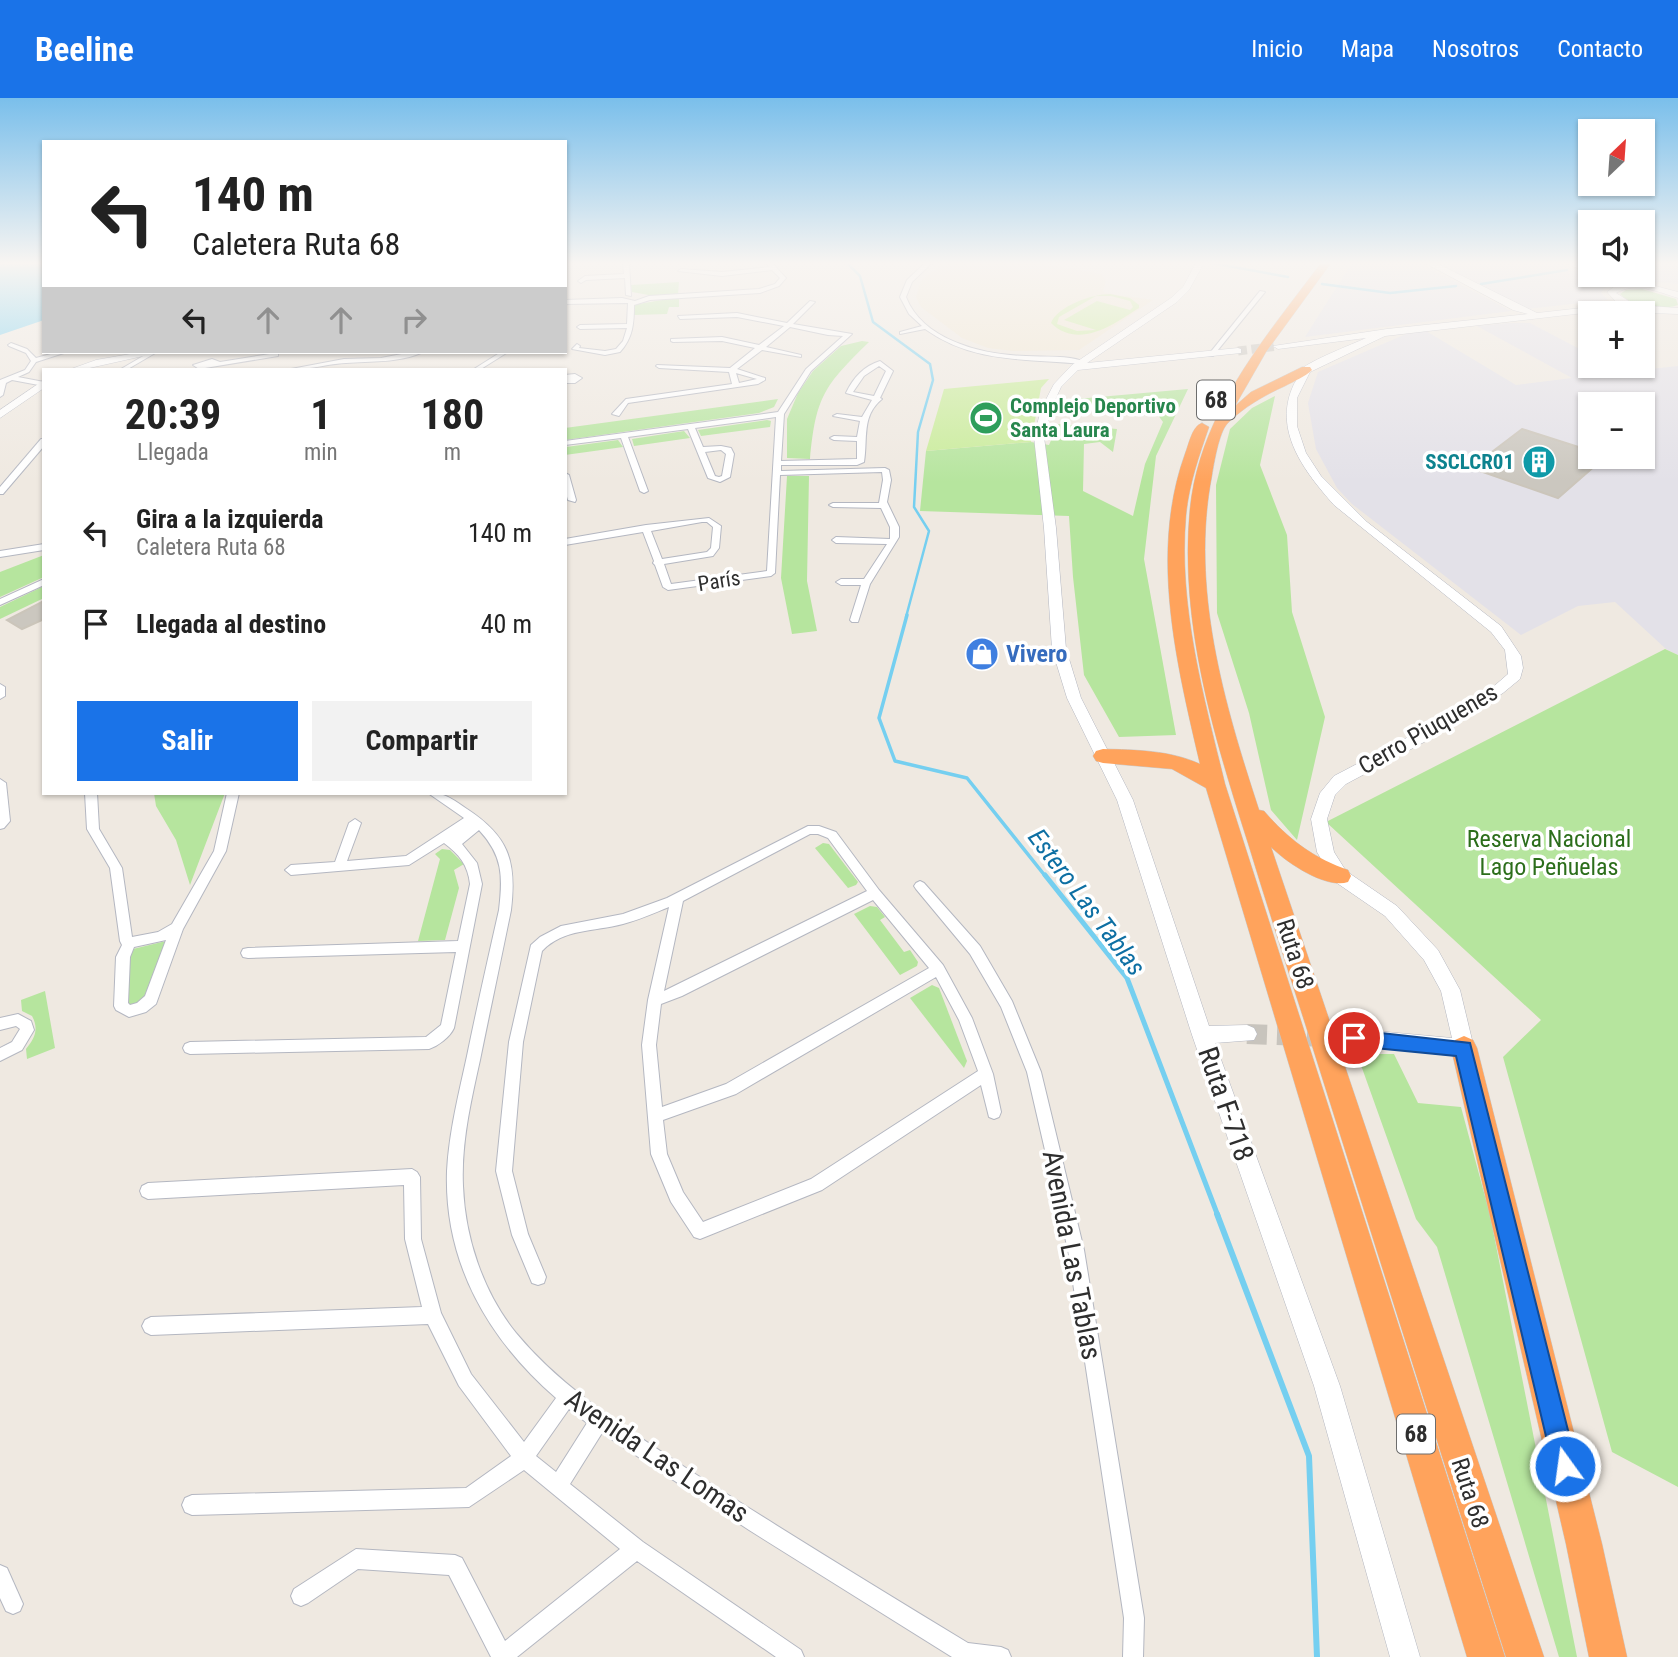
<!DOCTYPE html>
<html lang="es">
<head>
<meta charset="utf-8">
<style>
	body { margin:0; font-family:"Roboto Condensed",sans-serif; background:#f2f2f2; color:#222; height:100vh; display:flex; flex-direction:column; font-size:26px; white-space:nowrap }
	* { box-sizing:border-box; margin:0 }
	p { font-size:23px; color:#767676 }
	.icon { flex:none; width:38px; height:38px; fill:none; stroke:currentColor; stroke-width:2; stroke-linecap:round; stroke-linejoin:round }
	.map { position:relative; flex:1; overflow:hidden }
	.drawer { position:absolute; left:42px; top:270px; width:525px; height:427px; display:flex; flex-direction:column; background:#fff; border-radius:0px; box-shadow:0 2px 5px #0004 }
	.drawer>* { flex:none }
	.banner { position:absolute; left:42px; top:42px; width:525px; height:214px; border-radius:0px; box-shadow:0 2px 5px #0004; background:#fff; color:#222; overflow:hidden }
	.needle { width:46px; rotate:25deg }
	.buttons { position:absolute; left:1578px; top:21px; display:grid; gap:14px }
	.buttons a { display:grid; place-items:center; width:77px; height:77px; border-radius:0px; background:#fff; box-shadow:0 2px 5px #0004; font-size:35px }
	.pin { position:absolute; display:grid; place-items:center; width:60px; height:60px; color:#fff; margin:-30px; border:4px solid #fff; border-radius:50%; box-shadow:0 2px 7px #0007 }
	.me { position:absolute; width:77px; margin:-38px; rotate:346deg; stroke-linejoin:round; filter:drop-shadow(0 0 5px #0008) }
	.turn { display:flex; align-items:center; gap:24px; height:147px; padding:0 35px; font-size:32px }
	.turn .icon { width:91px; height:91px; stroke-width:2.5 }
	.turn b { display:block; font-size:49px; line-height:60px }
	.lanes { display:flex; align-items:center; height:66px; padding:0 35px; background:#0003; justify-content:center; gap:35px; direction:ltr }
	.lanes .off { opacity:.35 }
	.eta { display:flex; justify-content:space-evenly; align-items:center; height:119px; text-align:center }
	.eta b { font-size:42px; font-weight:700; line-height:49px }
	.action { display:flex; gap:14px; margin-top:auto; padding:14px 35px }
	.action a { flex:1; height:80px; border-radius:0px; background:#1a73e8; color:#fff; font-size:28px; font-weight:700; line-height:80px; text-align:center }
	.action a+a { background:#f2f2f2; color:#222 }
	ul { padding:0; list-style:none }
	li { display:flex; align-items:center; gap:21px; height:91px; padding:0 35px }
	li div { flex:1 }
	li b { display:block; font-size:26px }
	li em { font-style:normal }
	header { display:flex; align-items:center; gap:42px; box-sizing:border-box; height:98px; padding:0 35px; background:#1a73e8; color:#fff }
	header strong { font-size:33px }
	nav { display:flex; gap:38px; margin-inline-start:auto; font-size:24px }
	.map>svg:first-child { display:block }
</style>
</head>
<body>
<header>
<strong>Beeline</strong>
<nav><a>Inicio</a><a>Mapa</a><a>Nosotros</a><a>Contacto</a></nav>
</header>
<div class="map">
<svg width="1678" height="1559" viewBox="0 0 1678 1559">
	<rect width="100%" height="100%" fill="#efe9e1"/>
	<g fill="#e3e1e8" fill-rule="evenodd">
		<polygon points="1352,165 1420,165 1511,213 1305,239"/>
		<polygon points="1434,165 1561,165 1605,185 1606,188 1601,195 1608,202 1526,211"/>
		<polygon points="1643,165 1678,165 1678,186 1626,181 1617,177 1643,177"/>
		<path d="M1508,225H1530L1591,257V268H1611L1623,274L1678,268V557L1666,551L1615,504L1578,508L1521,537L1352,406L1337,390L1316,351L1308,305L1318,274L1406,236L1426,233L1516,287L1572,280L1477,228ZM1591,306H1643V359H1591Z"/>
	</g>
	<polygon fill="#f0e6d1" points="944,165 1037,165 1102,176 1106,184 1103,192 1105,195 1153,202 1079,252 1013,253 988,250 962,240 921,209 916,199 921,183"/>
	<g fill="#b6e59e">
		<polygon points="679,184 678,196 654,198 632,194 631,187"/>
		<path d="M1642,191L1676,201L1678,207C1661,213 1633,209 1620,196L1626,192Z"/>
		<polygon points="679,199 679,209 669,209 667,216 633,217 633,207"/>
		<path d="M862,243L869,244C824,288 816,298 810,361L787,360V321L798,295L813,273L841,248Z"/>
		<polygon points="1188,291 1156,358 1144,461 1176,637 1119,639 1084,577 1073,479 1069,418 920,413 926,353 1031,344 1049,347 1058,326 1117,331 1113,354 1100,344 1084,346 1083,393 1133,418 1145,366 1163,324 1150,306 1065,313 1066,302"/>
		<polygon points="1275,298 1260,367 1287,437 1292,514 1325,619 1297,742 1271,712 1249,615 1217,515 1216,387 1230,331 1252,310"/>
		<polygon points="778,301 774,309 759,315 565,342 565,330"/>
		<polygon points="767,322 771,323 770,329 701,338 698,332"/>
		<polygon points="684,333 690,340 634,348 632,341"/>
		<polygon points="618,342 623,349 565,357 566,349"/>
		<polygon points="787,378 809,378 807,483 817,533 792,536 781,480"/>
		<polygon points="44,457 44,479 0,499 0,474"/>
		<polygon points="44,488 44,500 0,521 0,509"/>
		<polygon points="1665,551 1678,557 1678,1389 1612,1354 1503,959 1541,922 1326,724"/>
		<polygon points="154,695 225,695 190,787 176,742 156,708"/>
		<polygon points="823,745 829,746 858,784 856,787 848,790 815,750"/>
		<polygon points="442,751 450,752 464,766 454,772 459,790 445,842 418,843 440,761 435,756"/>
		<polygon points="870,808 877,809 885,819 880,822 904,854 910,852 918,864 917,868 900,877 854,816"/>
		<polygon points="162,844 166,844 148,902 127,908 126,856 133,851"/>
		<polygon points="932,887 939,890 967,963 964,970 910,900"/>
		<path d="M45,893L55,950L27,961L26,951C35,940 39,931 32,918L22,913L21,902Z"/>
		<polygon points="1357,956 1394,956 1418,1005 1461,1009 1490,1117 1577,1559 1559,1559 1437,1149 1416,1121"/>
	</g>
	<g fill="#c9ec9a" fill-rule="evenodd">
		<path d="M1110,196L1130,200L1139,207V210C1114,226 1079,252 1051,225C1058,208 1092,196 1110,196ZM1096,198H1111L1130,203L1133,209L1130,212L1097,203L1064,222L1096,232L1077,233L1057,226L1059,219Z"/>
		<polygon points="1049,281 1041,290 1031,344 926,353 944,291"/>
	</g>
	<polygon fill="#75cff0" points="0,165 44,165 44,222 0,237"/>
	<g fill="none" stroke-linecap="round" stroke-linejoin="round">
		<g stroke="#75cff0" stroke-width="2.5">
			<polyline points="847,165 860,178 873,224 930,266 933,282 918,334 914,409 929,433 906,519"/>
			<polyline points="1212,165 1288,179"/>
			<polyline points="1322,186 1390,195 1456,188"/>
			<polyline points="1481,186 1567,172"/>
		</g>
		<polyline stroke="#75cff0" stroke-width="3.5" points="907,517 879,620 895,663 967,680 1046,779"/>
		<polyline stroke="#75cff0" stroke-width="5" points="1045,777 1127,880 1218,1118"/>
		<polyline stroke="#75cff0" stroke-width="6" points="1217,1116 1309,1358 1317,1559"/>
	</g>
	<g fill="#cbc7bf" stroke="#cbc5ba" stroke-width="2">
		<polygon points="1522,331 1591,353 1591,359 1605,359 1558,400 1471,370"/>
		<polygon points="44,503 44,521 22,531 7,522"/>
	</g>
	<g fill="none" stroke-linecap="round" stroke-linejoin="round">
		<polyline stroke="#c8c4bd" stroke-width="9" stroke-dasharray="9 4.5" stroke-linecap="butt" points="1238,253 1278,248"/>
		<polyline stroke="#c8c4bd" stroke-width="20" stroke-dasharray="20 10" stroke-linecap="butt" points="1247,936 1354,940"/>
		<defs>
			<g id="street">
				<polygon points="623,165 629,165 631,198 626,197 625,180 586,182 581,185 578,183 585,178 624,176"/>
				<path d="M766,165H772L786,180L779,188L760,195L650,202L634,207C634,225 633,240 620,254L605,257L572,251L577,246L580,248L579,250L605,253L616,251L623,243L627,230L580,231L577,229L580,227L627,226L628,205L565,206V202L622,200L635,203L649,198L759,191L775,186L780,180L772,172L722,178L678,173L681,171L722,174L770,169Z"/>
				<path d="M925,165H932L912,184L906,199C923,243 984,257 1026,258C1044,259 1069,257 1085,264L1082,266C1025,260 974,266 925,231L900,236V234L922,228L909,216L900,199L907,182Z"/>
				<polygon points="1260,193 1265,194 1213,258 1209,258 1209,256"/>
				<path d="M810,203L815,204L793,226L852,236L811,273L784,316L781,363L857,361V343L834,342L830,340L834,338L857,339L860,323L833,318L837,316L862,319L872,302L846,295C853,280 864,268 880,263L893,273L880,300L882,301C861,318 868,341 864,364L857,367H781V373L885,370L889,372L891,382L887,404L899,429V439L870,486L858,524H852L850,522L861,487H841L836,484L841,481H864L887,446L836,445L832,442L836,439L890,441V429L881,410L833,409L829,407L833,405H879L883,382L882,374L780,377L775,475L771,478L668,492L663,489L655,467L653,465L654,463L643,434L565,447V441L646,427L709,420L721,428L719,450L713,458L664,466L671,486L767,473L776,319L695,330L703,349L721,348L731,350L734,356L730,379L720,384L708,380L688,331L628,339L648,393L644,395L640,393L621,340L565,347V343L778,314L806,271L843,238L828,237L790,229L766,249L801,257V259L762,252L737,271L765,280V282L758,286L628,305L619,318L612,316L626,301L732,286L729,274L659,270L656,268L657,267L730,270L755,250L722,243L673,244L671,243V241L722,239L759,247L784,228L737,219L680,221L678,218L737,215L787,225ZM879,268L886,273L874,298L853,294L864,278ZM736,275L757,281L739,285ZM721,352L726,356L722,378L719,379L715,378L705,354ZM702,424H707L713,429L711,450L707,454L662,461L651,433Z"/>
				<polygon points="11,245 27,251 36,260 58,254 67,254 36,264 29,274 18,279 44,284 44,288 12,282 6,285 3,297 0,299 0,282 25,272 31,263 26,255 9,248 8,247"/>
				<polygon points="150,254 157,254 128,271 121,271"/>
				<path d="M412,254H423C400,265 371,263 346,265C327,266 309,272 291,271L344,261L381,260Z"/>
				<polygon points="501,254 508,254 481,271 474,271"/>
				<polygon points="276,255 278,256 278,258 199,271 193,267 212,261 220,264"/>
				<polygon points="575,276 582,280 575,285 565,285 565,277"/>
				<polygon points="41,341 44,341 44,348 3,396 0,396 0,389"/>
				<polygon points="565,375 569,377 576,402 575,404 568,402 565,392"/>
				<polygon points="44,446 44,452 0,459 0,453"/>
				<polygon points="44,481 44,487 0,507 0,501"/>
				<polygon points="0,586 5,589 5,598 0,601"/>
				<polygon points="0,681 6,685 10,723 4,730 0,731"/>
				<path d="M85,695H97L99,731L122,770L132,839L158,834L172,826L214,753L227,695H239L226,753L183,831L156,906L146,914L129,919L116,912L114,908L116,859L122,847L120,843L110,770L87,731ZM166,842L145,898L137,905L130,907L128,905L130,859L134,849Z"/>
				<path d="M428,695C444,694 454,702 467,711C508,738 517,762 511,812C501,862 490,912 480,962C471,1003 461,1045 463,1088C465,1140 483,1194 516,1235C563,1292 628,1331 689,1372C781,1431 874,1488 968,1545L1001,1549L1008,1552L1011,1559H952L749,1432L602,1335L570,1386L643,1444L801,1552L804,1559H776L637,1463L517,1559H491L449,1477L358,1471L308,1505L301,1508L294,1505L291,1498L294,1491L356,1451L455,1457L462,1460L505,1543L620,1451L524,1372L469,1409L192,1417L185,1414L182,1407L185,1400L192,1397L466,1390L511,1358L459,1288L428,1226L151,1237L145,1234L142,1228L145,1222L151,1219L422,1209L405,1141L404,1087L148,1101L142,1098L140,1093L142,1088L148,1085L412,1071L417,1074L420,1079L421,1141L441,1215L471,1276L524,1344L556,1300C488,1241 444,1165 447,1073C449,1034 459,995 467,958C477,909 488,861 499,812C503,778 503,758 479,732L462,746L477,765L482,786L454,930C450,939 438,948 429,951L190,956L185,954L183,950L185,946L190,944L426,939L441,927L456,854L248,860L243,859L241,855L243,851L248,850L458,843L470,786C468,767 459,756 444,745L409,767L291,777L285,772L291,767L335,764L349,725L355,721L361,725L347,763L406,758L464,720ZM569,1311L587,1325L556,1374L536,1358Z"/>
				<path d="M808,728H819L836,734L879,792L943,867L972,920L993,976L1001,1014L999,1019L994,1021L989,1019L981,987L822,1092L700,1141L694,1139L671,1104L651,1056L642,947L648,902L669,809C654,815 639,822 623,826C594,834 564,830 542,853L523,944L512,1073L528,1136L546,1179L544,1185L538,1187L532,1185L512,1137L496,1073L509,944L531,847L540,839L561,828L623,816L667,800ZM810,736H818L828,740L867,793L664,893L683,803ZM873,802L929,870L726,986L662,1009L656,947L661,906L682,898ZM936,879L959,922L978,973L811,1081L703,1124L683,1094L667,1056L663,1022L736,996Z"/>
				<polygon points="920,783 924,785 980,848 1012,903 1041,974 1084,1152 1144,1520 1143,1559 1123,1559 1124,1520 1068,1152 1027,974 1001,909 970,856 916,791 914,788 916,785"/>
				<polygon points="18,916 31,923 34,932 22,952 0,963 0,950 12,944 20,931 16,928 0,932 0,920"/>
				<polygon points="0,1467 7,1470 23,1506 20,1513 13,1516 6,1513 0,1500"/>
			</g>
			<g id="secondary">
				<polygon points="1196,165 1204,165 1189,192 1177,204 1087,265 1238,250 1241,251 1241,255 1078,272 1061,289 1051,311 1044,339 1056,430 1066,551 1081,600 1133,702 1209,928 1247,927 1254,930 1257,936 1254,942 1215,945 1340,1288 1420,1559 1390,1559 1314,1288 1192,937 1117,702 1067,600 1052,551 1044,430 1034,339 1041,311 1054,286 1072,267 1171,200 1183,189"/>
				<path d="M1425,165H1436L1537,215L1618,206L1607,194L1615,188L1592,177H1602L1623,186L1644,185L1678,194V200C1659,194 1635,183 1616,195L1635,207L1678,210V216L1651,215L1627,210L1385,238L1310,274L1297,300V328L1306,355L1321,378L1367,424L1501,528L1521,558L1523,570L1520,581L1503,595L1426,643L1346,686L1335,697L1327,721L1334,754L1346,773L1397,808L1438,852L1460,892L1474,950L1471,956L1464,959L1347,946L1344,940L1347,934L1354,931L1452,940L1441,893L1424,862L1385,818L1334,783L1317,754L1311,721L1320,695L1334,678L1416,635L1493,589L1508,576L1505,552L1491,534L1334,407C1304,373 1272,332 1294,286C1297,282 1299,275 1302,271C1309,263 1353,246 1366,240L1278,251L1273,248L1387,231L1528,216L1513,212Z"/>
				<polygon points="1566,165 1577,165 1591,171 1591,176"/>
				<polygon points="142,254 161,254 85,271 71,271 96,262"/>
				<polygon points="44,282 44,290 0,320 0,312"/>
			</g>
			<g id="highway">
				<path d="M1321,165H1331L1266,254L1235,308L1251,294L1302,269H1310L1312,272C1305,279 1294,283 1285,288C1265,297 1242,310 1227,326C1219,335 1214,365 1212,377C1190,490 1224,605 1259,712L1264,713C1288,741 1313,760 1348,772L1351,778L1348,784C1326,791 1287,765 1271,749L1544,1559H1506C1438,1347 1371,1134 1304,922C1285,863 1266,804 1248,745C1214,638 1179,525 1190,411C1200,314 1265,240 1321,165Z"/>
				<path d="M1202,325L1209,329C1199,358 1189,386 1186,417C1178,508 1204,599 1225,686L1505,1559H1467L1206,690L1172,671L1103,665L1096,663L1093,658L1096,653L1103,651C1136,652 1169,652 1200,666C1177,567 1149,456 1185,356C1189,346 1192,328 1202,325Z"/>
				<polygon points="1464,938 1473,942 1477,950 1602,1446 1627,1559 1589,1559 1566,1446 1451,950 1455,942"/>
			</g>
		</defs>
		<use href="#street" stroke="#b4b7c1" stroke-width="2"/>
		<use href="#secondary" stroke="#b4b7c1" stroke-width="1"/>
		<use href="#highway" stroke="#c9c9c9" stroke-width="1"/>
		<use href="#street" fill="#fff" fill-rule="evenodd"/>
		<use href="#secondary" fill="#fff" fill-rule="evenodd"/>
		<use href="#highway" fill="#ffa35c" fill-rule="evenodd"/>
	</g>
	<linearGradient id="sky" x2="0" y2="1"><stop stop-color="#7abfeb"/><stop offset="0.43" stop-color="#f8f5f2"/><stop offset="1" stop-color="#f8f5f2" stop-opacity="0"/></linearGradient>
	<rect width="1678" height="384" fill="url(#sky)"/>
	<polygon fill="#1a73e8" stroke="#114b97" stroke-width="2" points="1354,932 1470,945 1577,1368 1574,1376 1565,1380 1556,1376 1553,1368 1456,958 1354,948 1347,945 1345,940 1347,934"/>
	<defs>
		<symbol id="stadium-disc" viewBox="-11 -11 22 22"><circle r="9.5" fill="#2e9e5b" stroke="#fff"/><path d="M0-5a6.5 5 0 1 0 0 10a6.5 5 0 1 0 0-10ZM-3.5-1.8h7v3.6h-7Z" fill="#fff"/></symbol>
		<symbol id="building-disc" viewBox="-11 -11 22 22"><circle r="9.5" fill="#0f9aa8" stroke="#fff"/><path d="M-4-6H4V6H1V3H-1V6H-4ZM-2.5-4.3h1.7v1.8h-1.7ZM.8-4.3h1.7v1.8H.8ZM-2.5-1h1.7V.8h-1.7ZM.8-1h1.7V.8H.8Z" fill="#fff"/></symbol>
		<symbol id="shop-disc" viewBox="-11 -11 22 22"><circle r="9.5" fill="#3f7fe0" stroke="#fff"/><path d="M-5-2.5h2.3a2.7 3.5 0 0 1 5.4 0H5L5.5 6h-11ZM-1.5-2.5h3a1.5 2.3 0 0 0-3 0Z" fill="#fff"/></symbol>
	</defs>
	<g fill-rule="evenodd">
		<use href="#stadium-disc" x="967" y="301" width="38" height="38"/>
		<use href="#building-disc" x="1520" y="345" width="38" height="38"/>
		<use href="#shop-disc" x="963" y="537" width="38" height="38"/>
	</g>
	<g text-anchor="middle" dominant-baseline="central" stroke-width="7" stroke-linejoin="round" paint-order="stroke">
		<g font-size="21" font-weight="bold" fill="#27864d" stroke="#fff" text-anchor="start">
			<text x="1010" y="308">Complejo Deportivo<tspan x="1010" dy="24">Santa Laura</tspan></text>
		</g>
		<g font-size="21" font-weight="bold" fill="#0d838f" stroke="#fff" text-anchor="end">
			<text x="1514" y="364">SSCLCR01</text>
		</g>
		<g font-size="21" fill="#2e2e2e" stroke="#fff">
			<text transform="translate(719 483) rotate(-9)">París</text>
		</g>
		<g fill="#fff" stroke="#6d6d6d" stroke-width="2">
			<rect x="1197" y="282.5" width="38" height="39" rx="5"/>
			<rect x="1397" y="1316.5" width="38" height="39" rx="5"/>
		</g>
		<g font-size="23" font-weight="bold" fill="#2e2e2e">
			<text x="1216" y="302">68</text>
			<text x="1416" y="1336">68</text>
		</g>
		<g font-size="24" font-weight="bold" fill="#366cbe" stroke="#fff" text-anchor="start">
			<text x="1006" y="556">Vivero</text>
		</g>
		<g font-size="24" fill="#2e2e2e" stroke="#fff">
			<text transform="translate(1428 631) rotate(-30)">Cerro Piuquenes</text>
			<text transform="translate(1295 856) rotate(72)">Ruta 68</text>
			<text transform="translate(1470 1395) rotate(72)">Ruta 68</text>
		</g>
		<g font-size="24" fill="#2c6e1b" stroke="#fff">
			<text x="1549" y="741">Reserva Nacional<tspan x="1549" dy="28">Lago Peñuelas</tspan></text>
		</g>
		<g font-size="26" font-style="italic" fill="#0d6fa3" stroke="#fff">
			<text transform="translate(1087 804) rotate(53)">Estero Las Tablas</text>
		</g>
		<g font-size="28" fill="#2e2e2e" stroke="#fff">
			<text transform="translate(1226 1006) rotate(71)">Ruta F-718</text>
			<text transform="translate(1072 1157) rotate(79)">Avenida Las Tablas</text>
			<text transform="translate(657 1358) rotate(34)">Avenida Las Lomas</text>
		</g>
	</g>
</svg>
<div class="buttons">
<a><svg class="needle" viewBox="-14 -14 28 28"><path d="M0-13l5 13h-10z" fill="#e53935"/><path d="M0 13l5-13h-10z" fill="#767676"/></svg></a>
<a><svg class="icon" aria-label="sound" viewBox="0 0 24 24"><path d="M4 9h4l5-4v14l-5-4H4zM17 9q2 3 0 6"/></svg></a>
<a>+</a>
<a>−</a>
</div>
<div class="pin" style="left:1354px;top:940px;background:#d93025"><svg class="icon" aria-label="arrive" viewBox="0 0 24 24"><path d="M6 21V4h12l-3 4 3 4H6"/></svg></div>
<svg class="me" style="left:1565px;top:1368px" viewBox="-20 -20 40 40"><circle r="17" fill="#1a73e8" stroke="#fff" stroke-width="3"/><path d="M0-11L8 9 0 5-8 9z" fill="#fff"/></svg>
<div class="banner">
<div class="turn"><svg class="icon" aria-label="left" viewBox="0 0 24 24"><path d="M17 20v-9H6M10 6l-5 5 5 5"/></svg><div><b>140 m</b>Caletera Ruta 68</div></div>
<div class="lanes"><svg class="icon" aria-label="left" viewBox="0 0 24 24"><path d="M17 20v-9H6M10 6l-5 5 5 5"/></svg><svg class="icon off" aria-label="ahead" viewBox="0 0 24 24"><path d="M12 20V5M6 11l6-6 6 6"/></svg><svg class="icon off" aria-label="ahead" viewBox="0 0 24 24"><path d="M12 20V5M6 11l6-6 6 6"/></svg><svg class="icon off" aria-label="right" viewBox="0 0 24 24"><path d="M7 20v-9h11M14 6l5 5-5 5"/></svg></div>
</div>
<section class="drawer">
<div class="eta">
<div><b>20:39</b><p>Llegada</p></div>
<div><b>1</b><p>min</p></div>
<div><b>180</b><p>m</p></div>
</div>
<ul>
<li><svg class="icon" aria-label="left" viewBox="0 0 24 24"><path d="M17 20v-9H6M10 6l-5 5 5 5"/></svg><div><b>Gira a la izquierda</b><p>Caletera Ruta 68</p></div><em>140 m</em></li>
<li><svg class="icon" aria-label="arrive" viewBox="0 0 24 24"><path d="M6 21V4h12l-3 4 3 4H6"/></svg><div><b>Llegada al destino</b></div><em>40 m</em></li>
</ul>
<div class="action"><a>Salir</a><a>Compartir</a></div>
</section>
</div>
</body>
</html>
